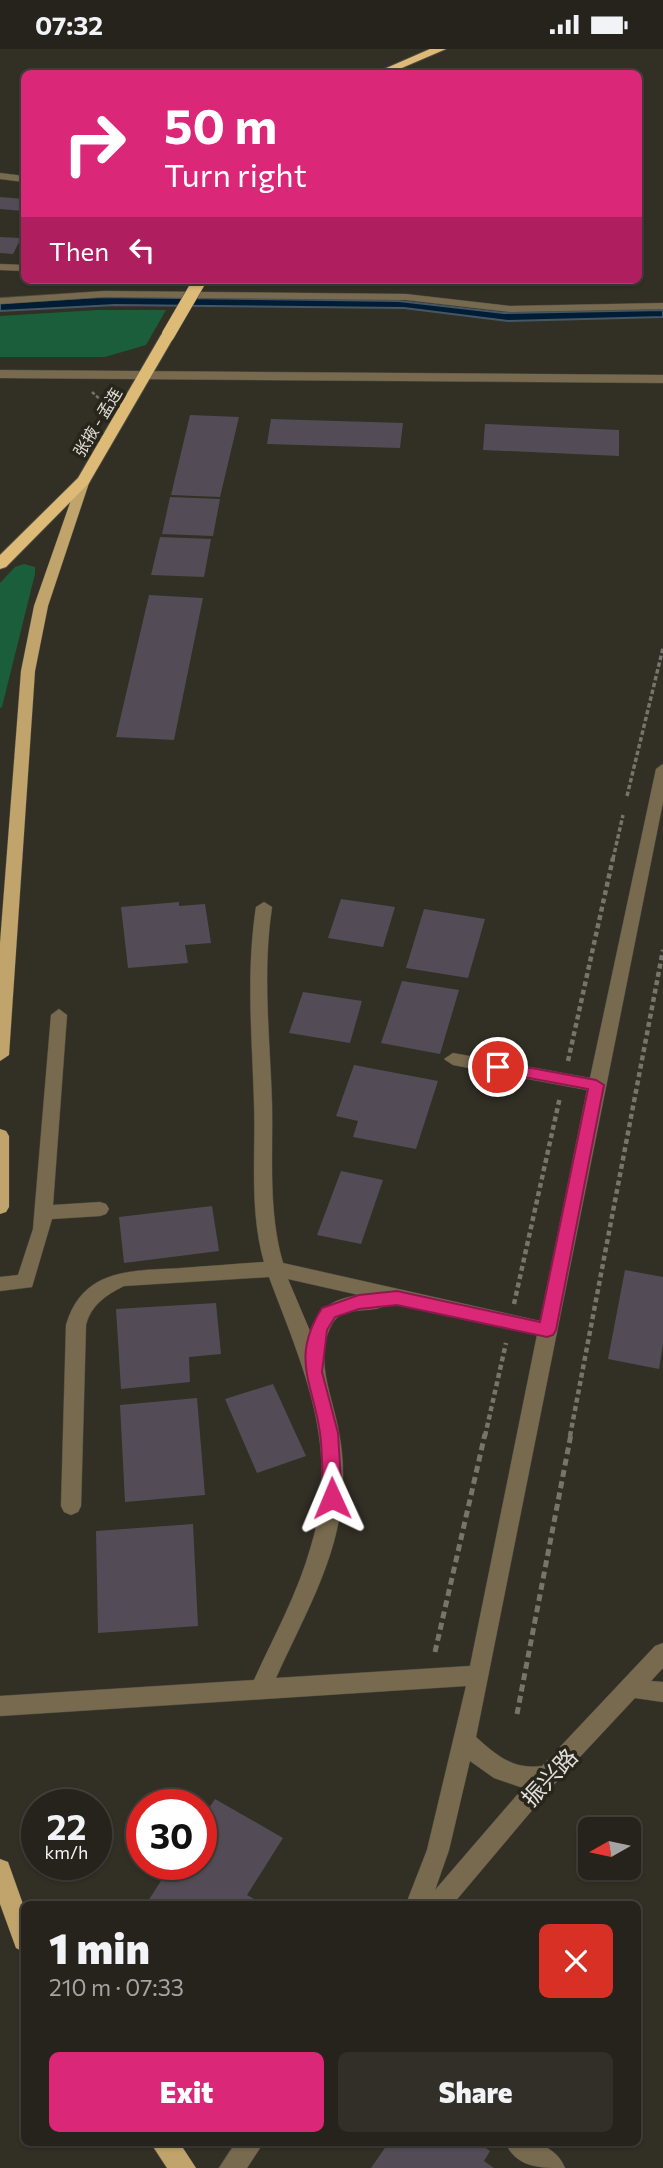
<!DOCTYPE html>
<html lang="en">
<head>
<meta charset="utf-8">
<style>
	body { margin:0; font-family:Commissioner,"Noto Sans SC",sans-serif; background:#322f29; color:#f1f3f6; height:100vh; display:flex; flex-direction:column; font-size:26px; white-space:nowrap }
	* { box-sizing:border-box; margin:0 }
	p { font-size:23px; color:#a4a4a3 }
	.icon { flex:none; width:38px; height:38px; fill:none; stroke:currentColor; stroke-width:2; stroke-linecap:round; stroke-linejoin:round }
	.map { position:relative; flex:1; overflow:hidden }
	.sheet { position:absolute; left:21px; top:1852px; width:620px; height:245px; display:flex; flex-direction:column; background:#26231c; border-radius:10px; box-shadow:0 2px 5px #0004,0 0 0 2px #42403b }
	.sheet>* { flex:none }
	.guide { position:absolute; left:21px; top:21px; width:621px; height:214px; border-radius:10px; box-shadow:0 2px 5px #0004,0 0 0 2px #42403b; background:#db2777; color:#fff; overflow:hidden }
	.needle { width:46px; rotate:261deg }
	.fabs { position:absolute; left:578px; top:1768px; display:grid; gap:14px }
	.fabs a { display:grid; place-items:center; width:63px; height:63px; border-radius:10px; background:#26231c; box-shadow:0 2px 5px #0004,0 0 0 2px #42403b; font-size:35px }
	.speed { position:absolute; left:21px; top:1740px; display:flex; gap:14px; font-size:35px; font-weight:700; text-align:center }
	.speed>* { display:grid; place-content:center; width:91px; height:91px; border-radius:50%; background:#26231c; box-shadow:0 2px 5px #0004,0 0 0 2px #42403b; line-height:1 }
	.speed small { font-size:18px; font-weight:400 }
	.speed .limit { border:10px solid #d22; background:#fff; color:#111 }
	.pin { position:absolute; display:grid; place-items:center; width:60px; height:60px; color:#fff; margin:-30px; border:4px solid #fff; border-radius:50%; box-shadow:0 2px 7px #0007 }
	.me { position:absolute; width:77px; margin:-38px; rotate:359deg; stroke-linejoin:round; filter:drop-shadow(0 0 5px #0008) }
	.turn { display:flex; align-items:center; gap:24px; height:147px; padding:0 28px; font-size:32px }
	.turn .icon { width:91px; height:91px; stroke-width:2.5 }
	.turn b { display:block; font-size:49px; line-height:60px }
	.then { display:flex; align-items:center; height:66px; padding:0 28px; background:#0003; gap:14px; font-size:26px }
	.round { display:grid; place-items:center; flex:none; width:74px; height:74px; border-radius:10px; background:#322f29 }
	.summary { display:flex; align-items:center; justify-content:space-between; height:119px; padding:0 28px }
	h1 { font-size:42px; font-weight:800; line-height:52px }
	.button { display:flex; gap:14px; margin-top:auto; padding:14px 28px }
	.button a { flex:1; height:80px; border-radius:10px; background:#db2777; color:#fff; font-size:28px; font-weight:800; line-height:80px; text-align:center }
	.button a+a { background:#322f29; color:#f1f3f6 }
	.status { display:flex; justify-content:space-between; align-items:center; height:49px; padding:0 35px; background:#26231c; direction:ltr }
	.status svg { height:19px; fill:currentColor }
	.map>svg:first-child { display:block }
</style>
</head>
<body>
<div class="status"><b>07:32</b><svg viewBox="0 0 49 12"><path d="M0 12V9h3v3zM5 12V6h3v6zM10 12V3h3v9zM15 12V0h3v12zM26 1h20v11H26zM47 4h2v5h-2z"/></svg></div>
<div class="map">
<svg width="663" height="2119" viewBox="0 0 663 2119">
	<rect width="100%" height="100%" fill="#322f25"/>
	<g fill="#1a5e3c">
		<polygon points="97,261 166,261 146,296 105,308 0,308 0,267"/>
		<polygon points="24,515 35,518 35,525 2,658 0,659 0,534 15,518"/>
	</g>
	<polygon fill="#011d35" stroke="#445766" stroke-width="2" points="100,248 399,252 504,264 663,261 663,268 508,272 404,259 115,256 0,262 0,254"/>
	<g fill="#534c56">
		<polygon points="0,148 24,150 24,162 0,160"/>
		<polygon points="0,188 21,189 13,205 0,204"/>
		<polygon points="190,366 239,368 220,448 171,446"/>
		<polygon points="271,370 403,374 400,399 267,395"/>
		<polygon points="485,375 619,381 619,407 483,401"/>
		<polygon points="170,448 220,450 213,487 162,485"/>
		<polygon points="160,488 211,490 204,528 151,526"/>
		<polygon points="149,546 203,549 174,691 116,688"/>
		<polygon points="341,850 395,858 383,898 328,889"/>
		<polygon points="179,853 179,857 205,855 211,894 185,896 188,914 128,919 121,858"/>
		<polygon points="424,860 485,870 468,929 406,919"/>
		<polygon points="402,932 459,941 440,1005 381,994"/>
		<polygon points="303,943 362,952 350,994 289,984"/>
		<polygon points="354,1016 438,1032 416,1100 353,1088 358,1072 336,1067"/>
		<polygon points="341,1122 383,1131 361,1195 317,1186"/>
		<polygon points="212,1157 219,1202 124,1214 119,1168"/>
		<polygon points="625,1221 663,1228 663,1295 659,1320 608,1310"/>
		<polygon points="216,1254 221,1305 189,1308 190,1333 121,1340 116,1260"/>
		<polygon points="273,1335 306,1407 257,1424 225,1350"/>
		<polygon points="197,1349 205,1446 125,1453 120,1356"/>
		<polygon points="193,1475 198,1577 98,1584 96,1482"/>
		<polygon points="215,1750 283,1789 247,1846 263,1855 146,1855 172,1815 201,1815 201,1771"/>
		<polygon points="389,2093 477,2093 490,2102 484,2112 494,2119 371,2119"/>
	</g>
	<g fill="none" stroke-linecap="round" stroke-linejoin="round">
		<defs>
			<g id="minor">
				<polygon points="0,124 24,127 24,133 0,130"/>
				<polygon points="0,215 24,216 24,222 0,221"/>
				<polygon points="105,242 406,245 510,257 663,254 663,260 510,263 406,251 105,248 0,255 0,249"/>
				<polygon points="0,321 663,326 663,334 0,329"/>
				<path d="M663,715V753L476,1688C496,1706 513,1721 542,1717L655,1597L663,1594V1619L651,1632L663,1633V1653L635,1649L550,1740L453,1855H406L427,1801L466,1637L0,1667V1647L254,1631C274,1587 298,1544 311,1497C341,1398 303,1319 269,1228L124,1237C106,1246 91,1256 86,1276L81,1457L78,1463L71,1466L64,1463L61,1457L66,1276C83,1218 133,1222 182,1219C210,1217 237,1215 264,1213C249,1160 256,1106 254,1052C252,987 246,923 256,858L264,853L272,858C262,924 270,989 272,1055C273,1109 268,1162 283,1214L540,1272L587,1041L453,1016L444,1010L453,1004L590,1029L656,720ZM288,1230L359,1246C334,1250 319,1258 310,1282ZM390,1253L537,1286L470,1617L276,1629C302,1571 337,1512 342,1448C344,1427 343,1405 339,1384C333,1348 313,1309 332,1275C345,1253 376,1268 390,1253ZM470,1712L494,1729L523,1739L435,1841L449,1801Z"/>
				<polygon points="59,960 67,966 53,1156 100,1153 106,1155 109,1160 106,1165 100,1167 52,1170 32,1238 0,1242 0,1228 18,1226 33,1180 51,966"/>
				<polygon points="236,2093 264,2093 247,2119 219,2119"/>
				<path d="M505,2093C530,2093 554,2093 565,2119C540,2119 516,2119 505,2093Z"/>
			</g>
			<g id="major">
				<polygon points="84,427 90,431 48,557 35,622 9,1006 0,1012 0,894 21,622 34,557 78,431"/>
				<polygon points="0,1080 6,1082 9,1087 9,1158 6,1163 0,1165"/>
				<polygon points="0,1810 8,1813 24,1858 24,1903 16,1899 0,1855"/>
				<polygon points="150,2093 179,2093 196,2119 167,2119"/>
			</g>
			<g id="highway">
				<polygon points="430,0 446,0 390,24 375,24"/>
				<polygon points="168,282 175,286 89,434 6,518 0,520 0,506 78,429 161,286"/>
			</g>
		</defs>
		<use href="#minor" stroke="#4e4b42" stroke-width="1"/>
		<use href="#major" stroke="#4e4b42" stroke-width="1"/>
		<use href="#highway" stroke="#4e4b42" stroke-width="2"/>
		<polyline stroke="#77746c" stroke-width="2.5" stroke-dasharray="3.5 2" stroke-linecap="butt" points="92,343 104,354"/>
		<g stroke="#77746c" stroke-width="3.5" stroke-dasharray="4.5 2.5" stroke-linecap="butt">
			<polyline points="627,747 663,599"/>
			<polyline points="613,810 623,766"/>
		</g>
		<g stroke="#77746c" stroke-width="4.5" stroke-dasharray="5 3.5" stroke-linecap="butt">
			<polyline points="568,1012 613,809"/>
			<polyline points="514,1255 560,1048"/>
			<polyline points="485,1387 506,1294"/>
			<polyline points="570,1387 663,901"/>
		</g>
		<g stroke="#77746c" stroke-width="5" stroke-dasharray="7 4.5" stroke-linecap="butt">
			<polyline points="435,1603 485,1385"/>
			<polyline points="517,1665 571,1385"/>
		</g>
		<use href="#minor" fill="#786a4f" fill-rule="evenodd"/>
		<use href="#major" fill="#c0a46b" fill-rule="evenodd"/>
		<use href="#highway" fill="#ddba76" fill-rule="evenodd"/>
		<defs>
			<polyline id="highway-bridge" points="168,286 200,231"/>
		</defs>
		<use href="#highway-bridge" stroke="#4e4b42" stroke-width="14" stroke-linecap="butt"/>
		<use href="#highway-bridge" stroke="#ddba76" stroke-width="13"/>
	</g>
	<path fill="#db2777" stroke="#8e194d" stroke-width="2" d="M498,1013L596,1031L604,1036L556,1281L553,1286L547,1288L397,1256L359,1260L335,1268L327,1281L322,1323L338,1384L342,1449L339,1455L332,1457L326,1455L323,1449C322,1428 323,1405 320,1384C313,1333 290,1310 322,1259L359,1246L397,1242L540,1273L588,1040L492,1022L490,1018Z"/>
	<g text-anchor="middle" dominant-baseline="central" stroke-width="7" stroke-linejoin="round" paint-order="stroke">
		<g font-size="16" fill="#e0ded8" stroke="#28251b">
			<text transform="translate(97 373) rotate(-59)">张掖 - 孟连</text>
		</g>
		<g font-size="23" fill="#e0ded8" stroke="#28251b">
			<text transform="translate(549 1728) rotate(-47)">振兴路</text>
		</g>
	</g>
</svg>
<div class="fabs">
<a><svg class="needle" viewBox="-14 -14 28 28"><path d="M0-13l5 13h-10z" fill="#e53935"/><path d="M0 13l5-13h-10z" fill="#a4a4a3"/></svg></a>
</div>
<div class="speed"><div>22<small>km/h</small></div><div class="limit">30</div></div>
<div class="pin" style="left:498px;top:1018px;background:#d93025"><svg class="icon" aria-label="arrive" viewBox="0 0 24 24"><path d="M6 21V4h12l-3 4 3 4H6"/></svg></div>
<svg class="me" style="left:332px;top:1449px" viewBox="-20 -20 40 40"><path d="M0-17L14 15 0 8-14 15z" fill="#db2777" stroke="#fff" stroke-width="4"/></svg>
<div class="guide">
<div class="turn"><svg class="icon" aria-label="right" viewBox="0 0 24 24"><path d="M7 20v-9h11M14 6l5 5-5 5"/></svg><div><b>50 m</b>Turn right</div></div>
<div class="then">Then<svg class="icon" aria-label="left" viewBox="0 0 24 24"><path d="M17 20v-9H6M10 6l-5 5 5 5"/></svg></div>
</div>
<section class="sheet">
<div class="summary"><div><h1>1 min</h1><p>210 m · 07:33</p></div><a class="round" style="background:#d93025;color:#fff"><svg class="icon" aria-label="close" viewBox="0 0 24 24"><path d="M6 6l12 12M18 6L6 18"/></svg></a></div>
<div class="button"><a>Exit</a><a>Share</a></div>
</section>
</div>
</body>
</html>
